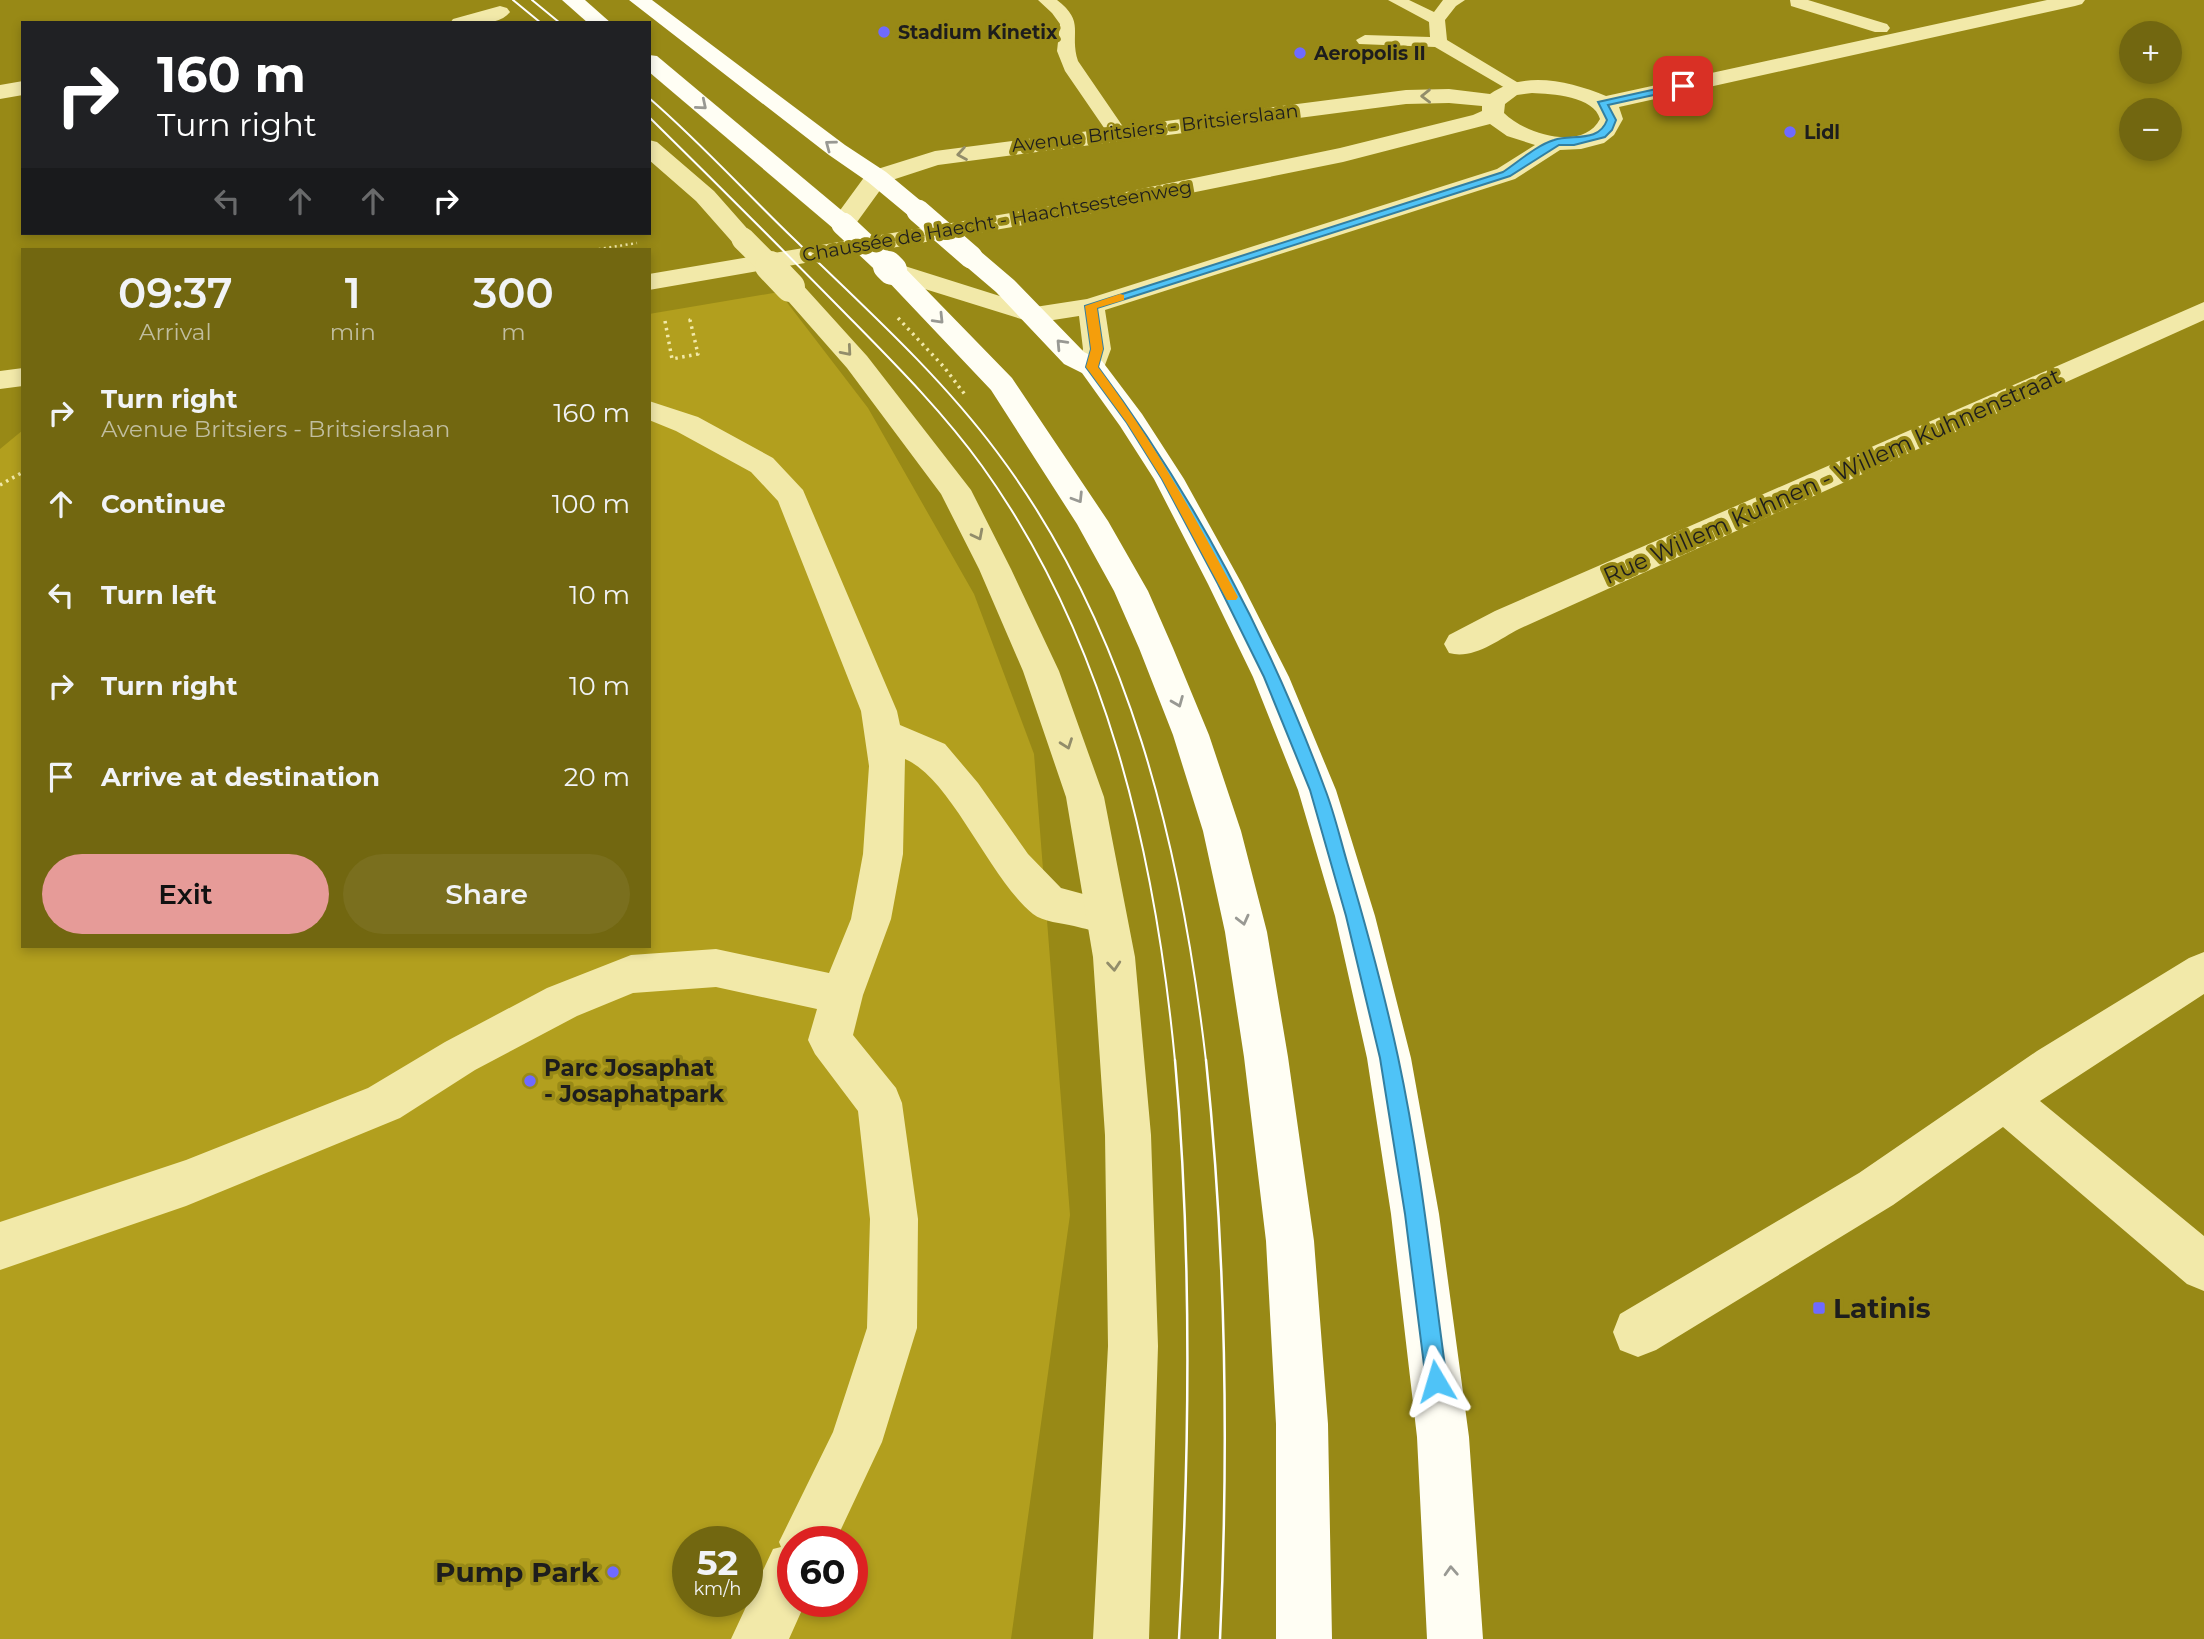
<!DOCTYPE html>
<html lang="en">
<head>
<meta charset="utf-8">
<style>
	body { margin:0; font-family:Montserrat,sans-serif; background:#7a6f1e; color:#f1f3f6; height:100vh; display:flex; flex-direction:column; font-size:26px; white-space:nowrap }
	* { box-sizing:border-box; margin:0 }
	p { font-size:23px; color:#c1be9f }
	.icon { flex:none; width:38px; height:38px; fill:none; stroke:currentColor; stroke-width:2; stroke-linecap:round; stroke-linejoin:round }
	.map { position:relative; flex:1; overflow:hidden }
	.details { position:absolute; left:21px; top:248px; width:630px; height:700px; display:flex; flex-direction:column; background:#726710; border-radius:0px; box-shadow:0 4px 10px #0003 }
	.details>* { flex:none }
	.hud { position:absolute; left:21px; top:21px; width:630px; height:214px; border-radius:0px; box-shadow:0 4px 10px #0003; background:#202124; color:#fff; overflow:hidden }
	.controls { position:absolute; left:2119px; top:21px; display:grid; gap:14px }
	.controls a { display:grid; place-items:center; width:63px; height:63px; border-radius:50%; background:#726710; box-shadow:0 4px 10px #0003; font-size:35px }
	.speed { position:absolute; left:672px; top:1526px; display:flex; gap:14px; font-size:35px; font-weight:700; text-align:center }
	.speed>* { display:grid; place-content:center; width:91px; height:91px; border-radius:50%; background:#726710; box-shadow:0 4px 10px #0003; line-height:1 }
	.speed small { font-size:18px; font-weight:400 }
	.speed .limit { border:10px solid #d22; background:#fff; color:#111 }
	.pin { position:absolute; display:grid; place-items:center; width:60px; height:60px; color:#fff; margin:-30px; border-radius:14px; box-shadow:0 4px 10px #0006 }
	.me { position:absolute; width:77px; margin:-38px; rotate:353deg; stroke-linejoin:round; filter:drop-shadow(0 0 5px #0008) }
	.turn { display:flex; align-items:center; gap:24px; height:147px; padding:0 21px; font-size:32px }
	.turn .icon { width:91px; height:91px; stroke-width:2.5 }
	.turn b { display:block; font-size:49px; line-height:60px }
	.lanes { display:flex; align-items:center; height:66px; padding:0 21px; background:#0003; justify-content:center; gap:35px; direction:ltr }
	.lanes .off { opacity:.35 }
	.eta { display:flex; justify-content:space-evenly; align-items:center; height:119px; text-align:center }
	.eta b { font-size:42px; font-weight:600; line-height:49px }
	.button { display:flex; gap:14px; margin-top:auto; padding:14px 21px }
	.button a { flex:1; height:80px; border-radius:42px; background:#e69b98; color:#111; font-size:28px; font-weight:600; line-height:80px; text-align:center }
	.button a+a { background:#7a6f1e; color:#f1f3f6 }
	ul { padding:0; list-style:none }
	li { display:flex; align-items:center; gap:21px; height:91px; padding:0 21px }
	li div { flex:1 }
	li b { display:block; font-size:26px }
	li em { font-style:normal }
	.map>svg:first-child { display:block }
</style>
</head>
<body>
<div class="map">
<svg width="2204" height="1639" viewBox="0 0 2204 1639">
	<rect width="100%" height="100%" fill="#988916"/>
	<path fill="#b29f1e" fill-rule="evenodd" d="M779,292L868,408L974,594L1034,754L1070,1215L1011,1639H0V449L23,430V947H649V314ZM688,1542H747V1601H688ZM793,1542H852V1601H793Z"/>
	<g fill="none" stroke-linecap="round" stroke-linejoin="round">
		<polyline stroke="#f2e9a9" stroke-width="2.5" stroke-dasharray="2 3.5" stroke-linecap="butt" points="593,250 637,243"/>
		<g stroke="#f2e9a9" stroke-width="3.5" stroke-dasharray="2.5 4.5" stroke-linecap="butt">
			<polyline points="665,321 672,359 698,354 690,320 694,319"/>
			<polyline points="0,485 23,472"/>
		</g>
		<g fill="#f2e9a9" fill-rule="evenodd">
			<path d="M1038,0H1057C1086,22 1069,33 1078,61L1128,134L1125,138H1111L1065,71L1057,51L1060,24L1052,13Z"/>
			<polygon points="1388,0 1409,0 1434,12 1443,0 1465,0 1456,6 1445,20 1447,40 1527,88 1518,93 1512,92 1435,47 1359,44 1356,40 1365,35 1430,37 1429,22"/>
			<polygon points="1790,0 1808,0 1887,24 1890,28 1887,32 1875,32 1791,6"/>
		</g>
		<path fill="#f2e9a9" fill-rule="evenodd" d="M649,401L698,417L773,458L803,490L897,711L900,725L945,744L978,783L1028,854L1061,888L1120,904L1126,916L1120,928C1103,935 1091,930 1074,926C1062,923 1043,922 1033,914C989,878 951,778 905,759L903,854L891,919L863,995L853,1035L896,1088L902,1103L918,1219L917,1328L882,1442L835,1542H793V1601H806L789,1639H731L773,1549L781,1547L779,1542L833,1432L867,1328L870,1219L858,1111L815,1054L808,1040L817,1009L716,987L633,993L577,1016L475,1070L400,1118L186,1206L0,1270V1222L186,1160L368,1088L445,1042L547,988L631,955L716,949L829,973L851,919L863,854L869,766L861,711L778,501L751,472L676,431L649,420Z"/>
		<g fill="#f2e9a9" fill-rule="evenodd">
			<path d="M500,6L507,8L510,12C499,27 467,23 450,23L453,19Z"/>
			<polygon points="23,81 23,95 0,99 0,85"/>
			<polygon points="649,140 657,142 714,191 752,234 756,239 752,244 743,247 734,244 696,201 649,160"/>
			<polygon points="790,279 799,281 867,356 971,490 1011,569 1059,671 1104,797 1135,957 1151,1135 1158,1346 1149,1639 1093,1639 1108,1346 1105,1135 1093,957 1066,797 1023,671 979,569 941,494 847,368 781,293 777,287 781,281"/>
			<path d="M2204,302V320L1519,629C1498,640 1473,660 1449,653L1444,644L1449,635L1495,611Z"/>
			<polygon points="2204,952 2204,994 2040,1101 2204,1236 2204,1291 2187,1284 2003,1127 1893,1205 1656,1350 1638,1357 1620,1350 1613,1332 1620,1314 1859,1173 2037,1051 2189,958"/>
		</g>
		<g fill="#f2e9a9" fill-rule="evenodd">
			<path d="M2047,0H2085L2082,4L2075,6L1619,107L1623,119L1614,135L1604,143L1581,149L1560,150L1515,179L1105,310L1111,349L1102,373L1092,376L1082,373L1078,367L1083,349L1079,316L1034,323L883,276L879,270L883,264L892,262L1035,307L1087,299L1497,169L1535,145L1507,136L1490,124L1343,162L1087,214L649,290V274L1087,200L1340,148L1473,115L1482,111V106L1449,103L1406,104L938,165L886,182L852,229L843,232L834,229L830,224L868,172L935,151L1406,90L1449,89L1490,94C1524,70 1570,81 1606,96ZM1532,93C1552,94 1594,96 1600,119C1583,152 1525,134 1504,113L1505,104L1517,95Z"/>
			<polygon points="23,368 23,386 0,389 0,371"/>
		</g>
		<g fill="#fffef4" fill-rule="evenodd">
			<polygon points="562,0 585,0 611,23 588,23"/>
			<polygon points="629,0 652,0 845,145 886,172 927,206 930,211 927,216 918,218 909,216 868,182 829,155"/>
			<polygon points="649,55 657,56 852,219 856,224 852,229 843,232 834,229 649,72"/>
			<polygon points="971,249 980,251 1014,280 1084,352 1102,361 1142,414 1184,479 1242,584 1289,677 1336,790 1375,916 1411,1058 1439,1214 1469,1437 1483,1639 1427,1639 1417,1437 1391,1214 1367,1058 1335,916 1298,790 1253,677 1208,584 1154,479 1120,426 1082,373 1064,364 996,292 962,263 958,257 962,251"/>
			<polygon points="892,262 901,264 1012,378 1108,521 1148,591 1173,648 1209,735 1241,831 1267,932 1288,1057 1314,1241 1328,1424 1332,1639 1276,1639 1276,1424 1266,1241 1244,1057 1225,932 1203,831 1173,735 1139,648 1114,591 1077,524 991,390 883,276 879,270 883,264"/>
		</g>
		<g stroke="#fff" stroke-width="2">
			<polyline points="513,0 541,23"/>
			<polyline points="532,0 560,23"/>
			<path d="M649,98C700,142 745,192 794,239C864,307 938,373 997,452C1129,628 1181,846 1206,1061"/>
			<path d="M649,117C713,180 776,243 839,307C889,358 940,408 982,466C1106,639 1155,852 1175,1061"/>
		</g>
		<g stroke="#fff" stroke-width="2.5">
			<path d="M1175,1060C1192,1251 1190,1447 1179,1639"/>
			<path d="M1206,1060C1226,1253 1229,1445 1220,1639"/>
		</g>
		<polyline stroke="#f2e9a9" stroke-width="3.5" stroke-dasharray="2.5 4.5" stroke-linecap="butt" points="898,318 944,367 966,396"/>
		<polyline stroke="#f2e9a9" stroke-width="23" points="743,239 772,268"/>
		<polyline stroke="#f2e9a9" stroke-width="30" points="770,266 790,287"/>
		<g stroke="#fffef4" stroke-width="23">
			<polyline points="918,211 971,257"/>
			<polyline points="843,224 890,268"/>
		</g>
		<polyline stroke="#fffef4" stroke-width="30" points="888,266 892,270"/>
	</g>
	<defs><path id="oneway-chevron" d="M-2-3.5L2.5 0L-2 3.5" fill="none" stroke-width="1.6" stroke-linecap="round" stroke-linejoin="round" transform="scale(1.75)"/></defs>
	<g stroke="#928d6a">
		<use href="#oneway-chevron" transform="translate(1426 96) rotate(179)"/>
		<use href="#oneway-chevron" transform="translate(962 154) rotate(170)"/>
		<use href="#oneway-chevron" transform="translate(847 351) rotate(49)"/>
		<use href="#oneway-chevron" transform="translate(978 535) rotate(63)"/>
		<use href="#oneway-chevron" transform="translate(1067 744) rotate(70)"/>
		<use href="#oneway-chevron" transform="translate(1114 966) rotate(85)"/>
	</g>
	<g stroke="#999993">
		<use href="#oneway-chevron" transform="translate(702 105) rotate(40)"/>
		<use href="#oneway-chevron" transform="translate(830 145) rotate(-143)"/>
		<use href="#oneway-chevron" transform="translate(939 319) rotate(46)"/>
		<use href="#oneway-chevron" transform="translate(1061 344) rotate(-133)"/>
		<use href="#oneway-chevron" transform="translate(1078 498) rotate(58)"/>
		<use href="#oneway-chevron" transform="translate(1178 702) rotate(68)"/>
		<use href="#oneway-chevron" transform="translate(1243 920) rotate(76)"/>
		<use href="#oneway-chevron" transform="translate(1451 1571) rotate(-93)"/>
	</g>
	<path fill="#4fc3f7" stroke="#337fa1" stroke-width="2" d="M1683,83L1686,84V88L1608,105L1616,120L1612,130L1605,137L1574,145H1559L1510,176L1097,308L1103,349L1098,367C1193,494 1270,640 1325,789C1334,812 1340,838 1347,862C1366,926 1384,992 1398,1057C1421,1164 1432,1273 1447,1381L1444,1389L1436,1392L1429,1389L1426,1381L1405,1214L1380,1058L1346,916L1310,790L1264,677L1218,584L1162,479L1127,423L1086,367L1091,349L1085,306L1503,172C1518,162 1537,145 1554,140C1572,134 1599,143 1607,120L1598,102Z"/>
	<path fill="#f59e0b" d="M1120,294L1124,295V300L1097,308L1103,349L1098,367C1154,442 1194,515 1238,597L1236,600H1227L1162,479L1127,423L1086,367L1091,349L1085,306Z"/>
	<g fill="#6f6aff" stroke="#988916" stroke-width="2.5">
		<circle cx="884" cy="32" r="7"/>
		<circle cx="1300" cy="53" r="7"/>
		<circle cx="1790" cy="132" r="7"/>
		<circle cx="530" cy="1081" r="7"/>
		<rect x="1812" y="1301" width="14" height="14" rx="3.5"/>
		<circle cx="613" cy="1572" r="7"/>
	</g>
	<g text-anchor="middle" dominant-baseline="central" stroke-width="7" stroke-linejoin="round" paint-order="stroke">
		<g font-size="19" font-weight="bold" fill="#1d1d1d" stroke="#988916" text-anchor="start">
			<text x="898" y="32">Stadium Kinetix</text>
			<text x="1314" y="53">Aeropolis II</text>
			<text x="1804" y="132">Lidl</text>
		</g>
		<g font-size="19" fill="#1d1d1d" stroke="#988916">
			<text transform="translate(1155 128) rotate(-7)">Avenue Britsiers - Britsierslaan</text>
			<text transform="translate(997 221) rotate(-10)">Chaussée de Haecht - Haachtsesteenweg</text>
		</g>
		<g font-size="23" fill="#1d1d1d" stroke="#988916">
			<text transform="translate(1832 476) rotate(-24)">Rue Willem Kuhnen - Willem Kuhnenstraat</text>
		</g>
		<g font-size="23" font-weight="bold" fill="#1d1d1d" stroke="#988916" text-anchor="start">
			<text x="544" y="1068">Parc Josaphat<tspan x="544" dy="26">- Josaphatpark</tspan></text>
		</g>
		<g font-size="28" font-weight="bold" fill="#1d1d1d" stroke="#988916" text-anchor="start">
			<text x="1833" y="1308">Latinis</text>
			<text x="599" y="1572" text-anchor="end">Pump Park</text>
		</g>
	</g>
</svg>
<div class="controls">
<a>+</a>
<a>−</a>
</div>
<div class="speed"><div>52<small>km/h</small></div><div class="limit">60</div></div>
<div class="pin" style="left:1683px;top:86px;background:#d93025"><svg class="icon" aria-label="arrive" viewBox="0 0 24 24"><path d="M6 21V4h12l-3 4 3 4H6"/></svg></div>
<svg class="me" style="left:1436px;top:1381px" viewBox="-20 -20 40 40"><path d="M0-17L14 15 0 8-14 15z" fill="#4fc3f7" stroke="#fff" stroke-width="4"/></svg>
<div class="hud">
<div class="turn"><svg class="icon" aria-label="right" viewBox="0 0 24 24"><path d="M7 20v-9h11M14 6l5 5-5 5"/></svg><div><b>160 m</b>Turn right</div></div>
<div class="lanes"><svg class="icon off" aria-label="left" viewBox="0 0 24 24"><path d="M17 20v-9H6M10 6l-5 5 5 5"/></svg><svg class="icon off" aria-label="ahead" viewBox="0 0 24 24"><path d="M12 20V5M6 11l6-6 6 6"/></svg><svg class="icon off" aria-label="ahead" viewBox="0 0 24 24"><path d="M12 20V5M6 11l6-6 6 6"/></svg><svg class="icon" aria-label="right" viewBox="0 0 24 24"><path d="M7 20v-9h11M14 6l5 5-5 5"/></svg></div>
</div>
<section class="details">
<div class="eta">
<div><b>09:37</b><p>Arrival</p></div>
<div><b>1</b><p>min</p></div>
<div><b>300</b><p>m</p></div>
</div>
<ul>
<li><svg class="icon" aria-label="right" viewBox="0 0 24 24"><path d="M7 20v-9h11M14 6l5 5-5 5"/></svg><div><b>Turn right</b><p>Avenue Britsiers - Britsierslaan</p></div><em>160 m</em></li>
<li><svg class="icon" aria-label="ahead" viewBox="0 0 24 24"><path d="M12 20V5M6 11l6-6 6 6"/></svg><div><b>Continue</b></div><em>100 m</em></li>
<li><svg class="icon" aria-label="left" viewBox="0 0 24 24"><path d="M17 20v-9H6M10 6l-5 5 5 5"/></svg><div><b>Turn left</b></div><em>10 m</em></li>
<li><svg class="icon" aria-label="right" viewBox="0 0 24 24"><path d="M7 20v-9h11M14 6l5 5-5 5"/></svg><div><b>Turn right</b></div><em>10 m</em></li>
<li><svg class="icon" aria-label="arrive" viewBox="0 0 24 24"><path d="M6 21V4h12l-3 4 3 4H6"/></svg><div><b>Arrive at destination</b></div><em>20 m</em></li>
</ul>
<div class="button"><a>Exit</a><a>Share</a></div>
</section>
</div>
</body>
</html>
